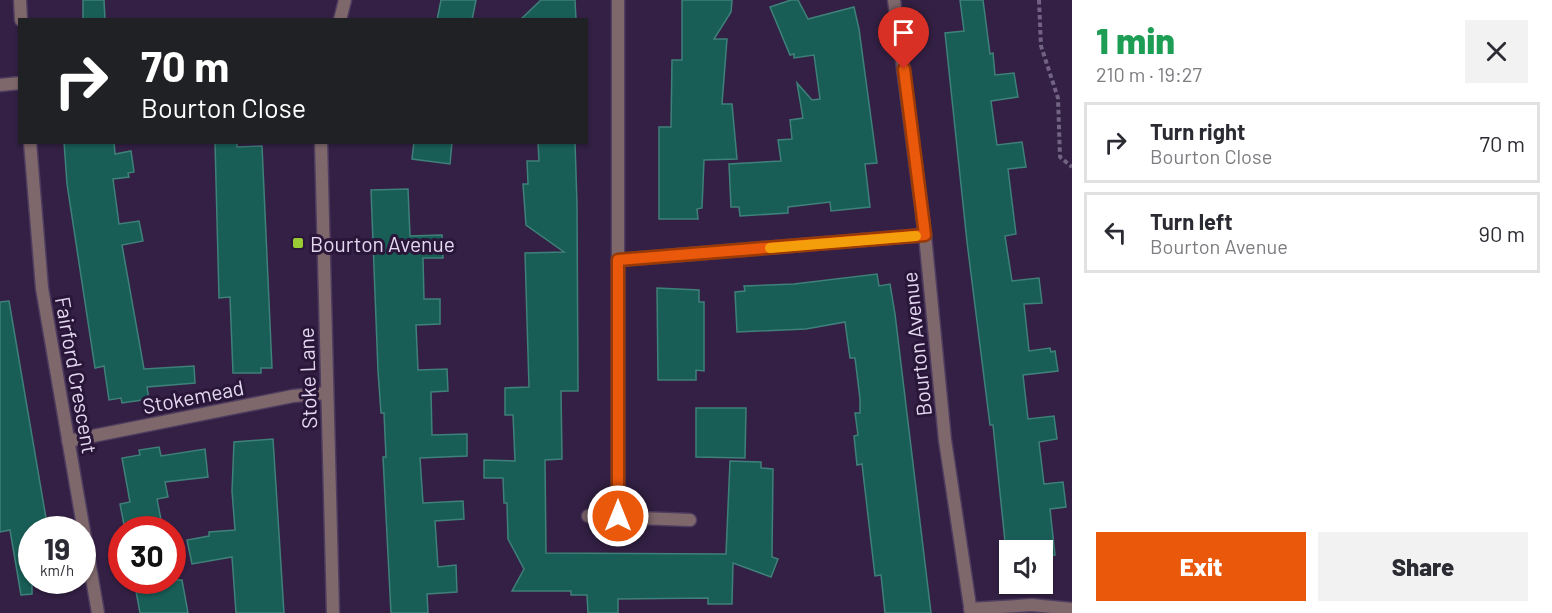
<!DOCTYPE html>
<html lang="en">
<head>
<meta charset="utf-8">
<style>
	body { margin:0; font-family:Barlow,sans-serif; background:#f2f2f3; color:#2b2b33; height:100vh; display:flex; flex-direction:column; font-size:22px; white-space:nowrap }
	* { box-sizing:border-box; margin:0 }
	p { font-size:20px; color:#7c7c81 }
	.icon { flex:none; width:33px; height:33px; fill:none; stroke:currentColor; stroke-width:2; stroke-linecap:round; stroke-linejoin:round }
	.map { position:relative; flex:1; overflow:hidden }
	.details { display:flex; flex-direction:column; background:#fff; width:480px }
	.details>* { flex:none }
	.top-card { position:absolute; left:18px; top:18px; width:570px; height:126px; border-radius:0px; box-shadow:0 2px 4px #0004; background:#202124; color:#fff; overflow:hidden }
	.tools { position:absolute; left:999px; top:540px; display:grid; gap:12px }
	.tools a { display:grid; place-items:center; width:54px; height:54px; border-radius:0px; background:#fff; box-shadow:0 2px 4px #0004; font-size:30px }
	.speed { position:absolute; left:18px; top:516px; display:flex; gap:12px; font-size:30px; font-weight:700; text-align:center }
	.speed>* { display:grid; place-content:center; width:78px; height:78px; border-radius:50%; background:#fff; box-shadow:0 2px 4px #0004; line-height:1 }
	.speed small { font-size:15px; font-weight:400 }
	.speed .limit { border:9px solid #d22; background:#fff; color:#111 }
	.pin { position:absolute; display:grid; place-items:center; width:51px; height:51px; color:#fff; margin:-62px -26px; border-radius:50% 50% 50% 0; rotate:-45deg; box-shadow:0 0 6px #0007 }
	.pin .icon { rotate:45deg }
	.me { position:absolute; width:66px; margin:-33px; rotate:0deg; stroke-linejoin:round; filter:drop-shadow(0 0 4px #0008) }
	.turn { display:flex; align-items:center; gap:21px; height:126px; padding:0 24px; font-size:27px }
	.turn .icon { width:78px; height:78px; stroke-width:2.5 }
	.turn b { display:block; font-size:42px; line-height:51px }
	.round { display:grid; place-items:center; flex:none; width:63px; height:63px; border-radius:0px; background:#f2f2f3 }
	.summary { display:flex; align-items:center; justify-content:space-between; height:102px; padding:0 24px }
	h1 { font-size:36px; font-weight:800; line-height:45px; color:#1e9e55 }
	.action { display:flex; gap:12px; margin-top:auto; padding:12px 24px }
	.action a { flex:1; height:69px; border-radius:0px; background:#ea580c; color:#fff; font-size:24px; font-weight:800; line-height:69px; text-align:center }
	.action a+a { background:#f2f2f3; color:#2b2b33 }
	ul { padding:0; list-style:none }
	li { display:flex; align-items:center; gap:18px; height:81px; margin:0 12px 9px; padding:0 12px; border:3px solid #e1e1e2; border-radius:0px }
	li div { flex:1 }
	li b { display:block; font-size:22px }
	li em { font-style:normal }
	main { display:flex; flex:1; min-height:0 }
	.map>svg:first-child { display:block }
</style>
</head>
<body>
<main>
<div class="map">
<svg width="1072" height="613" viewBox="0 0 1072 613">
	<rect width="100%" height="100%" fill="#332044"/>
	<g fill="#185e57" stroke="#3f8079" stroke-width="1.5">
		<polygon points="83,0 104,0 105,20 83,20"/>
		<polygon points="441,0 476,0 472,20 437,20"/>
		<polygon points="541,0 575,0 576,20 520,20"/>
		<polygon points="682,0 732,0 731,12 714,39 727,39 722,104 732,104 737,159 704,160 702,208 697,209 698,219 659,219 659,127 671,127 672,60 682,60"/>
		<polygon points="791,0 798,0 808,19 854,7 859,29 877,163 865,164 870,207 831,211 830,202 788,207 788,213 740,216 739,207 731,207 729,164 781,161 778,140 792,139 790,120 803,118 797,83 812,100 820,99 814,55 794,58 794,54 790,55 770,7"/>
		<polygon points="960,0 983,0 990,54 993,53 995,75 1014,73 1018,97 991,101 997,145 1022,142 1026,167 1008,169 1016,234 1005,236 1012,281 1039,278 1042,303 1024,304 1029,351 1050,348 1051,352 1055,351 1058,371 1023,375 1028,419 1054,416 1057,439 1039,442 1044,484 1063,482 1066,507 1050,509 1055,555 1042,556 1042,550 1010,550 1007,561 993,425 990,425 967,242 945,33 964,31"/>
		<polygon points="64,142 114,142 115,154 131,151 134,172 128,173 129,177 113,179 119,224 139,221 143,241 122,245 144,369 194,366 195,383 147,387 149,399 122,403 121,398 109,400 104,366 95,368 67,184"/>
		<polygon points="215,142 237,142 237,147 262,146 272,368 261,368 261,373 233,373 230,297 219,298"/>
		<polygon points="414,142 452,142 450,164 412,159"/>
		<polygon points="538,142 575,142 577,204 578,391 561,391 562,459 545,460 546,553 726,554 730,461 761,462 761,468 773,469 772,557 778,559 771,577 733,563 732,604 708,604 708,598 618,599 618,613 588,613 587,595 571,595 571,591 512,591 524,569 508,539 507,503 504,503 503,478 484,478 484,460 515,461 513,415 505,415 505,388 529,387 525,253 564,252 526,225 523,184 528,184 527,161 539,161"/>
		<polygon points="408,189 410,236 442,235 443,258 423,258 424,299 440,299 440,324 416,325 418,370 447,369 448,391 431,392 432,435 467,434 467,456 420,458 423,503 463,501 464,519 435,521 438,567 456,565 457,592 427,594 428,613 391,613 383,457 386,457 384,413 381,413 378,371 371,190"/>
		<polygon points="877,274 879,286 890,284 895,314 931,613 885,613 881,575 875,576 862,464 857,465 854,436 858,435 855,413 860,413 860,399 855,358 850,358 845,322 806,329 737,332 735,292 745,291 744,286 794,284"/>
		<polygon points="657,288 699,290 699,302 704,302 704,371 696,370 696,380 658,380"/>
		<polygon points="9,301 47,524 32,527 32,594 21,595 10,530 0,532 0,302"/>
		<polygon points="696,408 746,408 745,458 696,457"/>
		<polygon points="273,439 284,613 236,613 232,557 192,564 187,540 209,536 209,532 235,530 232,491 234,442"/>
		<polygon points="159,447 161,456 205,449 208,477 165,482 168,497 157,499 163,530 125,530 120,504 130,502 122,458 140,455 139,450"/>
		<polygon points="134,580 182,580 188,613 140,613"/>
	</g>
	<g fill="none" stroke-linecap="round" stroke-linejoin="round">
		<defs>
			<g id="minor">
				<polyline points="20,0 21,20"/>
				<polyline points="894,0 925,235 945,440 971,613"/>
				<polyline points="0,85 20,83"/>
				<polyline points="30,142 42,288 98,613"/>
				<polyline points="618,260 925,235"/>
				<polyline points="68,441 293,396 327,393"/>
				<polyline points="588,516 690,520"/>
				<polyline points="618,516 618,0"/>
				<polyline points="970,609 1032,605 1072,609"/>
			</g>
			<g id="tertiary">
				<polyline points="340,20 345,0"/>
				<polyline points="321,142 333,613"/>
			</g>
		</defs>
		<use href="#minor" stroke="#4f3d5f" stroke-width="15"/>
		<use href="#tertiary" stroke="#4f3d5f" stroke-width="15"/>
		<polyline stroke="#736383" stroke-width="4" stroke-dasharray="4.5 3" stroke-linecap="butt" points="1039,0 1041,46 1058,98 1060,157 1072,167"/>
		<use href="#minor" stroke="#7f686c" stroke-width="12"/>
		<use href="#tertiary" stroke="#7f686c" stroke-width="12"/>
	</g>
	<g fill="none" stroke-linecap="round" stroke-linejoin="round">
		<defs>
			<polyline id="route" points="618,516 618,260 925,235 904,69"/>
		</defs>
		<use href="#route" stroke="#983908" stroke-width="15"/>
		<use href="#route" stroke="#ea580c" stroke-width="10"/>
		<polyline stroke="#f59e0b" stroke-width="10" points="770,248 916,236"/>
	</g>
	<rect fill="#9acb34" stroke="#291639" stroke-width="2" x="292" y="237" width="12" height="12" rx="3"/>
	<g text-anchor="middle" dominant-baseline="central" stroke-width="6" stroke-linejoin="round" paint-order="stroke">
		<g font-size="21" fill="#e3d8ef" stroke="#291639" text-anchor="start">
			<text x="310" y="243">Bourton Avenue</text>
		</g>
		<g font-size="21" fill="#e3d8ef" stroke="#291639">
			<text transform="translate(916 344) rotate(-96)">Bourton Avenue</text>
			<text transform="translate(77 375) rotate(80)">Fairford Crescent</text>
			<text transform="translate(307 378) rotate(-92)">Stoke Lane</text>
			<text transform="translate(193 396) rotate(-11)">Stokemead</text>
		</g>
	</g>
</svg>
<div class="tools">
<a><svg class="icon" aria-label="sound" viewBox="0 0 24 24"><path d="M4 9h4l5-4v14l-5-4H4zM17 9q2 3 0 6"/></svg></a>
</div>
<div class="speed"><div>19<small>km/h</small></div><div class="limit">30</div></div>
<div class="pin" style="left:904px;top:69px;background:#d93025"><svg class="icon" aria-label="arrive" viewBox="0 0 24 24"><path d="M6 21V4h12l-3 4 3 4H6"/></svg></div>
<svg class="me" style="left:618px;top:516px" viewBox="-20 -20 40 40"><circle r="17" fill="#ea580c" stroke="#fff" stroke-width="3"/><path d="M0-11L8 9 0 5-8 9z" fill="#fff"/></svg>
<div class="top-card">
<div class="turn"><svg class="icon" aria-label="right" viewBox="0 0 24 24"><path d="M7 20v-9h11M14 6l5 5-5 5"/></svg><div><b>70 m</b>Bourton Close</div></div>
</div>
</div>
<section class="details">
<div class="summary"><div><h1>1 min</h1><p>210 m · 19:27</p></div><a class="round"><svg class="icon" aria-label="close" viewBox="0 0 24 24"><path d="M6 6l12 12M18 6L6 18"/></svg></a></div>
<ul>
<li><svg class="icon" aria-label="right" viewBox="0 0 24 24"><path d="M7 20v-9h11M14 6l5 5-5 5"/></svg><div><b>Turn right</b><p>Bourton Close</p></div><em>70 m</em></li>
<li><svg class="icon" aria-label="left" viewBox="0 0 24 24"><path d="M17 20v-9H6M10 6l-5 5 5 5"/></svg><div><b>Turn left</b><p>Bourton Avenue</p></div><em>90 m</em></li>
</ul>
<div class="action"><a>Exit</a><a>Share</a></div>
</section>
</main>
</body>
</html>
